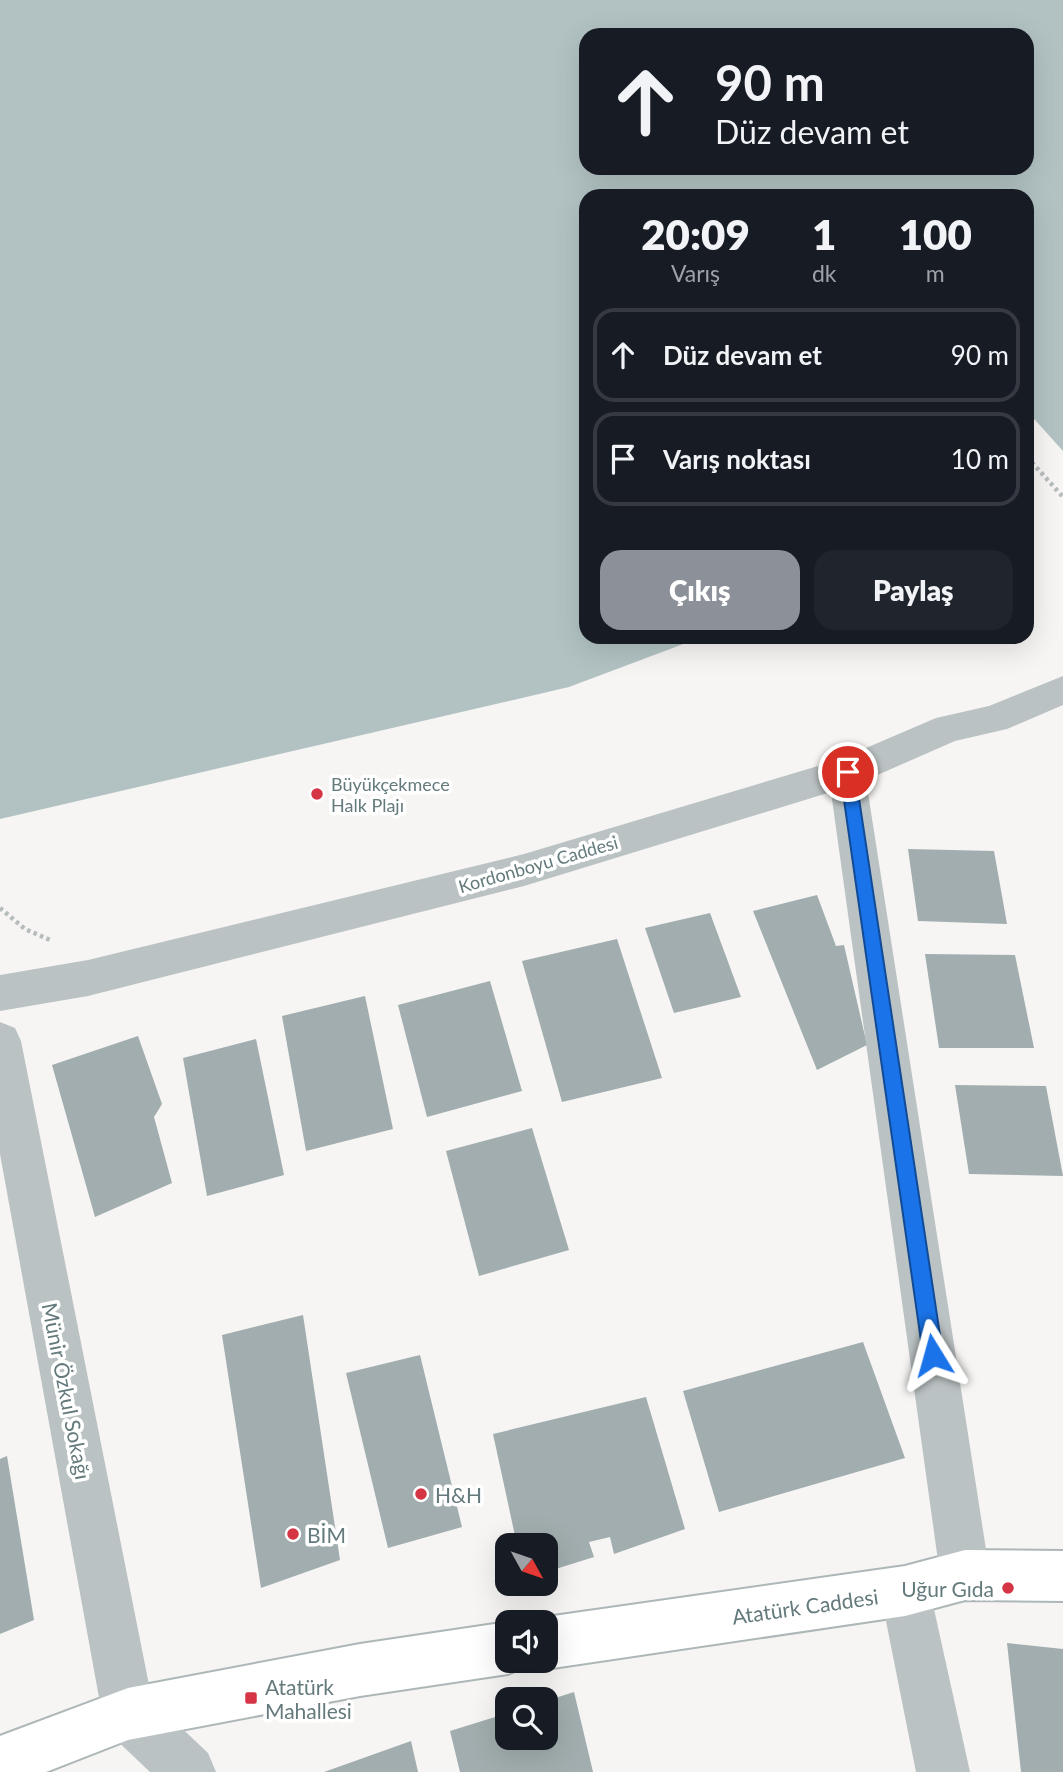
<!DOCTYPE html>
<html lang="tr">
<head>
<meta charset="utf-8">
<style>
	body { margin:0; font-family:Lato,sans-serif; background:#20242c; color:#f1f3f6; height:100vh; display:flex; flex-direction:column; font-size:26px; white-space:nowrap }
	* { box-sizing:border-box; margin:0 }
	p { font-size:23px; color:#9ea1a6 }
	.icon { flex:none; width:38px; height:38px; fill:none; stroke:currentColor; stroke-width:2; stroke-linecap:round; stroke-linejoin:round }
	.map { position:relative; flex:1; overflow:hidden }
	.drawer { position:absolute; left:579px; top:189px; width:455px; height:455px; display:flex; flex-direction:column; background:#171b24; border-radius:21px; box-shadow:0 7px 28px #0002 }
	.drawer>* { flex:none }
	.guide { position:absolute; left:579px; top:28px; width:455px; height:147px; border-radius:21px; box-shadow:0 7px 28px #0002; background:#171b24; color:#f1f3f6; overflow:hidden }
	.needle { width:46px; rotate:130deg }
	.fabs { position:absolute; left:495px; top:1533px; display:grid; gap:14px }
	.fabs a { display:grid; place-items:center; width:63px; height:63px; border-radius:14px; background:#171b24; box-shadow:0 7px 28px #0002; font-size:35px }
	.pin { position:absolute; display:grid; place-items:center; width:60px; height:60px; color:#fff; margin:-30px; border:4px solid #fff; border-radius:50%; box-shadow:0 2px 7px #0007 }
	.me { position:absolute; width:77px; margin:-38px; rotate:352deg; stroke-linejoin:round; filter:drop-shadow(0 0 5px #0008) }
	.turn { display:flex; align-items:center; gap:24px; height:147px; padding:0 21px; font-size:32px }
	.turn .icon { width:91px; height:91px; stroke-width:2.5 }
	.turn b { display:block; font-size:49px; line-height:60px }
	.eta { display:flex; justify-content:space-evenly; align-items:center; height:119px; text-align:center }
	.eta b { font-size:42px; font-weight:800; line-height:49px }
	.primary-button { display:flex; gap:14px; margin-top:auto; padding:14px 21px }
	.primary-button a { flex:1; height:80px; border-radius:21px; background:#8c9099; color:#fff; font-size:28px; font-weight:800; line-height:80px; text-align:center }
	.primary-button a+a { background:#20242c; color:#f1f3f6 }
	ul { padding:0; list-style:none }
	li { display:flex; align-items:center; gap:21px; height:94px; margin:0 14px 10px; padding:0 7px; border:4px solid #363941; border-radius:21px }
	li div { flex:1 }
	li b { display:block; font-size:26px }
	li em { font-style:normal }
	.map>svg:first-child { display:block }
</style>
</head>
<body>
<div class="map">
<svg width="1063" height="1772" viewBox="0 0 1063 1772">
	<rect width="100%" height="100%" fill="#f6f5f3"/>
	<path fill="#b2c2c2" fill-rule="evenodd" d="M0,0H1063V451L1027,411V196H586V637H702L569,687L0,819ZM586,35H1027V168H586Z"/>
	<g fill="#a1adae">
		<polygon points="908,849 994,851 1007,924 918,921"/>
		<polygon points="817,895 836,946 844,945 867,1045 817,1070 753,911"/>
		<polygon points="710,913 741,997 674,1013 645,928"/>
		<polygon points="617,939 662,1078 562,1102 522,961"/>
		<polygon points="925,954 1015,955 1034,1048 939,1048"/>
		<polygon points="490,981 522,1091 427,1117 398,1005"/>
		<polygon points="365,996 393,1129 306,1151 282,1016"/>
		<polygon points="138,1036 162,1104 154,1117 172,1183 95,1217 52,1065"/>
		<polygon points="256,1039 284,1175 207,1196 183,1058"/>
		<polygon points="955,1085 1046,1086 1063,1176 969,1174"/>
		<polygon points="532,1128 569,1250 479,1276 446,1151"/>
		<polygon points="303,1315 340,1560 261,1588 222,1335"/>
		<polygon points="863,1342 905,1458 719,1512 683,1391"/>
		<polygon points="420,1355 462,1527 388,1548 346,1373"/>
		<polygon points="646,1397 685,1529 614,1554 610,1537 589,1542 594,1557 546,1572 546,1545 517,1545 493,1434"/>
		<polygon points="7,1456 34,1620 0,1634 0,1459"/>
		<polygon points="1007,1643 1063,1649 1063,1772 1021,1772"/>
		<polygon points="574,1692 593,1772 460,1772 450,1731 508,1713 508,1738 546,1738 546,1701"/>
		<polygon points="411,1741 418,1772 324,1772"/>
	</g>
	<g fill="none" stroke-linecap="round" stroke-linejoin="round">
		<defs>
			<polygon id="secondary" points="965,1550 1063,1551 1063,1601 965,1600 905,1616 546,1669 528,1661 526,1666 508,1674 360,1696 128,1740 46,1772 0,1772 0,1736 128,1688 360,1644 508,1622 508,1661 546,1661 546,1622 534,1622 546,1617 905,1566"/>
		</defs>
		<use href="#secondary" stroke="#aeb7b8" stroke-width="4"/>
		<g stroke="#b6bbbc" stroke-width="4.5" stroke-dasharray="3.5 3.5" stroke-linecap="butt">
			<polyline points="1027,457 1063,497"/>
			<polyline points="0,908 25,929 50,940"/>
		</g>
		<g fill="#bbc2c3" fill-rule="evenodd">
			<polygon points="1063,676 1063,705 1007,729 955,741 866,780 990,1575 983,1593 965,1600 947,1593 940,1575 831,792 524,886 88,996 0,1011 0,975 88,960 524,854 838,760 936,718 989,706"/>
			<polygon points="0,1022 15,1028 21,1041 152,1700 208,1753 216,1772 150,1772 109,1733 102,1714 0,1154"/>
			<polygon points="905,1566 923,1573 930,1591 970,1772 916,1772 880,1591 887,1573"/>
		</g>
		<use href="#secondary" fill="#fff" fill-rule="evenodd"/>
	</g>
	<polygon fill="#1a73e8" stroke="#114b97" stroke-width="2" points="848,766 855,772 943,1355 940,1361 933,1364 926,1361 923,1355 840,772"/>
	<g fill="#d53544" stroke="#fff" stroke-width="2.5">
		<circle cx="317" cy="794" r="7"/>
		<circle cx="421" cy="1494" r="7"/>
		<circle cx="293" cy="1534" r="7"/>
		<circle cx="1008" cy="1588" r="7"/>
		<rect x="244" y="1691" width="14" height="14" rx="3.5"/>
	</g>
	<g text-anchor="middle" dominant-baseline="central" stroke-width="7" stroke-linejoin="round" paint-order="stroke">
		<g font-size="18" fill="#647a7c" stroke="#fff" text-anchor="start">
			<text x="331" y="784">Büyükçekmece<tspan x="331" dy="21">Halk Plajı</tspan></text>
		</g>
		<g font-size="18" fill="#647a7c" stroke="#fff">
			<text transform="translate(538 864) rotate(-16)">Kordonboyu Caddesi</text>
		</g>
		<g font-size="21" fill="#647a7c" stroke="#fff">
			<text transform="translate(67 1391) rotate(79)">Münir Özkul Sokağı</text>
			<text transform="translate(805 1606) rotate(-8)">Atatürk Caddesi</text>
		</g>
		<g font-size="21" fill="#647a7c" stroke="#fff" text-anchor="start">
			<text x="435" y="1494">H&amp;H</text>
			<text x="307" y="1534">BİM</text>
			<text x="994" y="1588" text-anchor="end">Uğur Gıda</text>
			<text x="265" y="1686">Atatürk<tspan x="265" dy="24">Mahallesi</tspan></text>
		</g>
	</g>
</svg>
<div class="fabs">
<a><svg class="needle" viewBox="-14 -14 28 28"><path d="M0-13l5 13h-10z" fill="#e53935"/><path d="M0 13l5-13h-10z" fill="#9ea1a6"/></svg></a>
<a><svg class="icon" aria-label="sound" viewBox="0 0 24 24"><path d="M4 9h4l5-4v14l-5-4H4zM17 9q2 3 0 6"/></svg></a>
<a><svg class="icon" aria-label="search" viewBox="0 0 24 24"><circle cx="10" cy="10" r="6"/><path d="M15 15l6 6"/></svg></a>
</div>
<div class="pin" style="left:848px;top:772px;background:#d93025"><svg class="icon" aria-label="arrive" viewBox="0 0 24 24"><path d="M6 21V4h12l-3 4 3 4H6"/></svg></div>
<svg class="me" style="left:933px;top:1355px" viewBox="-20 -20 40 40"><path d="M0-17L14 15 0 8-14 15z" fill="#1a73e8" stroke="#fff" stroke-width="4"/></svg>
<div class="guide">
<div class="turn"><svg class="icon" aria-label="ahead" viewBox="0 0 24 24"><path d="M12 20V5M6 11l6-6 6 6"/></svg><div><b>90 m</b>Düz devam et</div></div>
</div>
<section class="drawer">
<div class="eta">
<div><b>20:09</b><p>Varış</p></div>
<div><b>1</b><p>dk</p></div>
<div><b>100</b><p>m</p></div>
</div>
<ul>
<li><svg class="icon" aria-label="ahead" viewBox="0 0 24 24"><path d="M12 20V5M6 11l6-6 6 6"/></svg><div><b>Düz devam et</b></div><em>90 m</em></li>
<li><svg class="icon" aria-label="arrive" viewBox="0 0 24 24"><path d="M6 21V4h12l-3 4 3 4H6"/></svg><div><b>Varış noktası</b></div><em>10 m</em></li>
</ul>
<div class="primary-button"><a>Çıkış</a><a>Paylaş</a></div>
</section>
</div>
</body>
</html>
